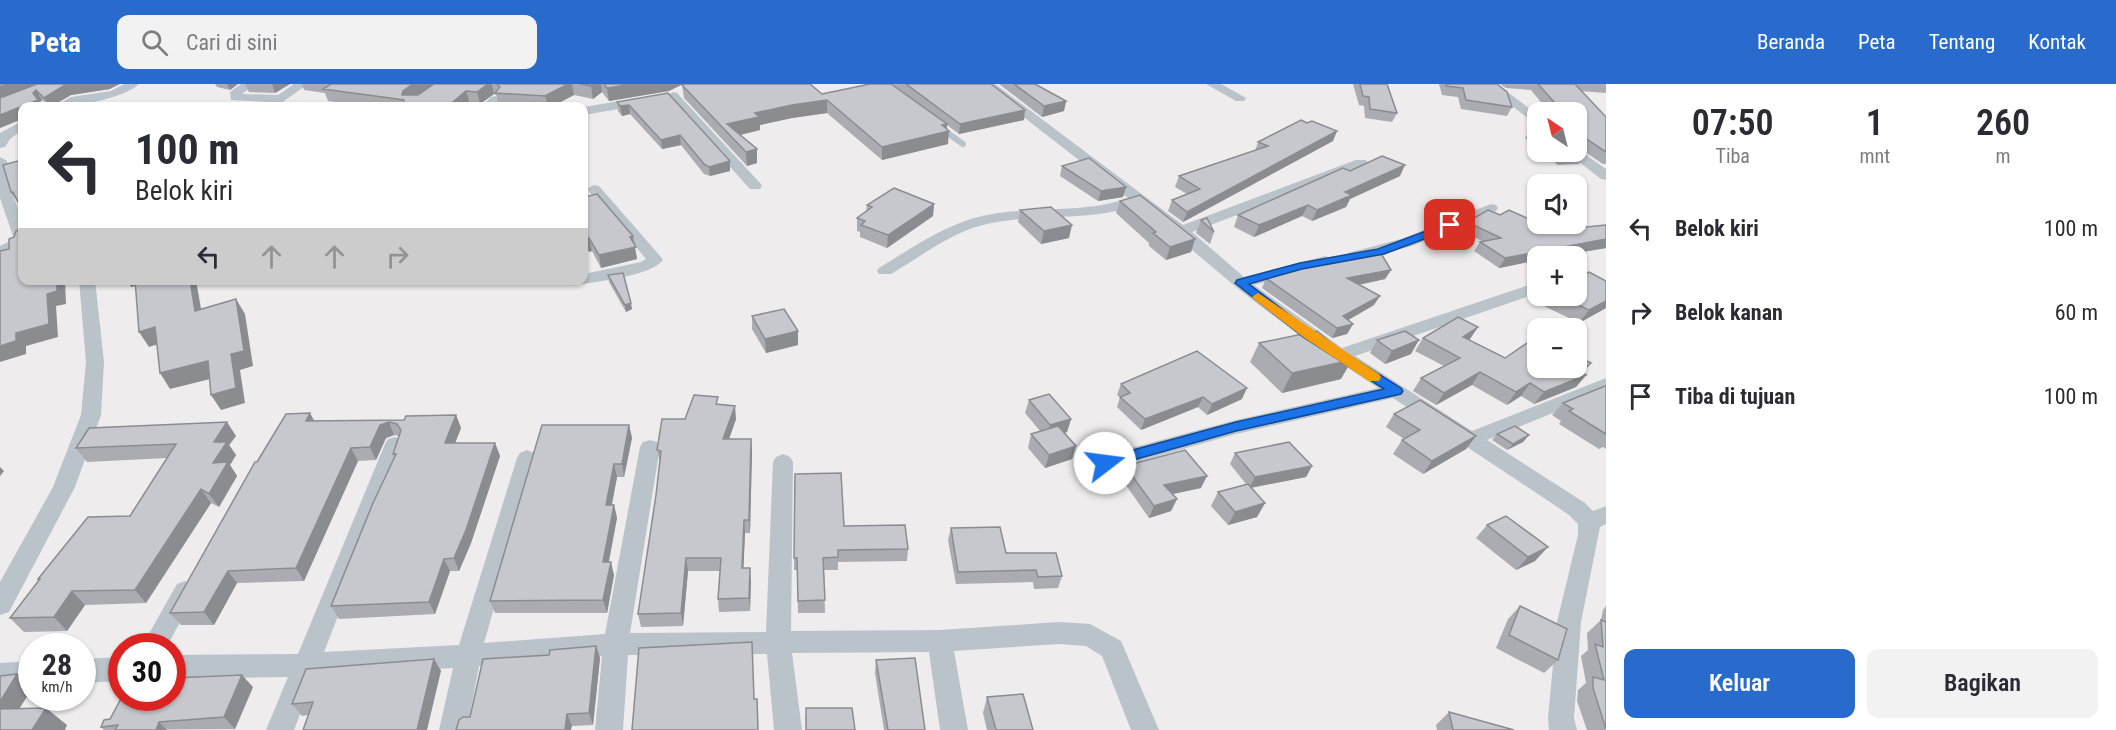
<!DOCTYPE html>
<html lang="id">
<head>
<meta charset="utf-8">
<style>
	body { margin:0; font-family:"Roboto Condensed",sans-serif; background:#f2f2f3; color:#2b2b33; height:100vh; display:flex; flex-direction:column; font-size:22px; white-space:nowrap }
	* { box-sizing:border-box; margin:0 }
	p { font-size:20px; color:#7c7c81 }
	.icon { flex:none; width:33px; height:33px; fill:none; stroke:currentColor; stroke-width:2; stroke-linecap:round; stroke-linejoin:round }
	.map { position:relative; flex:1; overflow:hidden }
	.drawer { display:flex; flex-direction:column; background:#fff; width:510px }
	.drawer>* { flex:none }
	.guide { position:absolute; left:18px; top:18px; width:570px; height:183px; border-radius:12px; box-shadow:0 2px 4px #0004; background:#fff; color:#2b2b33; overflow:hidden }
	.needle { width:39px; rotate:325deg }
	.controls { position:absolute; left:1527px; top:18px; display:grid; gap:12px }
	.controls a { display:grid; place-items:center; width:60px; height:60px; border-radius:12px; background:#fff; box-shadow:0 2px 4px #0004; font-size:30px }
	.speed { position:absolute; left:18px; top:549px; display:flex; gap:12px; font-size:30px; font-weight:700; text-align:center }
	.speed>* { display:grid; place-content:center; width:78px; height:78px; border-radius:50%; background:#fff; box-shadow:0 2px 4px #0004; line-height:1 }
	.speed small { font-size:15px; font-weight:400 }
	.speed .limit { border:9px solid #d22; background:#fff; color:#111 }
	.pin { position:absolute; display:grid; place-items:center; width:51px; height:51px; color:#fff; margin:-26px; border-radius:12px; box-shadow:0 3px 9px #0006 }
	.me { position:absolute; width:66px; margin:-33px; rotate:75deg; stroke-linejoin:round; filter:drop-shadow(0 0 4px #0008) }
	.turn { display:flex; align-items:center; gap:21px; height:126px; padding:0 18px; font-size:27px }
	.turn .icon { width:78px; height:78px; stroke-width:2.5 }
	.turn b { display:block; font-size:42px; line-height:51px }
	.lanes { display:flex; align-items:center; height:57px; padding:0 18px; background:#0003; justify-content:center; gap:30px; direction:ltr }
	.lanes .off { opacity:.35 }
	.eta { display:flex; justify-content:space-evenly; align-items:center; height:102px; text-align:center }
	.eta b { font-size:36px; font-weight:600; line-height:42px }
	.button { display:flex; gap:12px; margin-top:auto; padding:12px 18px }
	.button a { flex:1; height:69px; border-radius:12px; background:#286bcc; color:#fff; font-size:24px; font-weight:600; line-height:69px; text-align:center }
	.button a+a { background:#f2f2f3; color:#2b2b33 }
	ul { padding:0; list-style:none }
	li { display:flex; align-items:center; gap:18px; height:84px; padding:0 18px }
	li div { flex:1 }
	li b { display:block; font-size:22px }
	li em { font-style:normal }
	header { display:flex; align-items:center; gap:36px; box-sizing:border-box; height:84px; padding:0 30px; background:#286bcc; color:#fff }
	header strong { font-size:28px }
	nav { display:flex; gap:33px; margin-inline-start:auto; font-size:21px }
	.search { width:420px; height:54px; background:#f2f2f3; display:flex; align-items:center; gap:15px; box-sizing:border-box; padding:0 21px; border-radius:12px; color:#7c7c81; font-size:22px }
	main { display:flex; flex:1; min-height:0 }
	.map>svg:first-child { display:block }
</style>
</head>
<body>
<header>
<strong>Peta</strong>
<div class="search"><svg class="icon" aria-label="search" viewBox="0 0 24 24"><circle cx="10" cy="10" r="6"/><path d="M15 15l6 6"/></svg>Cari di sini</div>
<nav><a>Beranda</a><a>Peta</a><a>Tentang</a><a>Kontak</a></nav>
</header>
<main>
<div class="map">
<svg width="1606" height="646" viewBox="0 0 1606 646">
	<rect width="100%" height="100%" fill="#eeecec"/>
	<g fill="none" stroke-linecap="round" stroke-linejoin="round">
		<polyline stroke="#bbc3ca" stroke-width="6" points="939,43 963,60"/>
		<g fill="#bbc3ca" fill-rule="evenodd">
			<path d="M124,0H139C125,14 73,24 55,22L71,13L111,7Z"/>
			<polygon points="241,0 256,0 242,10 278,11 294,0 308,0 277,22 264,22 268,18 231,16 230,8"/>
			<path d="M981,0H995L1183,141L1356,76H1366L1368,79L1366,82L1192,148L1244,193L1325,172L1331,174L1333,177L1331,180L1254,201L1342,264L1538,198V209L1355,272L1472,347L1606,294V307L1487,356L1585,419L1593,427L1606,422V440L1600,443L1581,538L1574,634L1577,646H1549L1548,634L1557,538L1578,451V440L1569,431L1550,418L1393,314L1236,350L1105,387L1098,384L1095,379L1098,374L1105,371L1236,336L1378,304C1330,272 1282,240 1236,203C1203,176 1171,147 1137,121C1087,139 1034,128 983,141C950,149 920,173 891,190H879L877,187L879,184C912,164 944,141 982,132C1030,121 1081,131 1128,114Z"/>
			<polygon points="1206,0 1221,0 1246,14 1244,17 1236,17"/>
			<polygon points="1484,0 1497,0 1538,31 1538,42"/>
			<polygon points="673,8 677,9 760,99 762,102 760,105 750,105 669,15 667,12"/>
			<polygon points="495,12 501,16 495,22 482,22 491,13"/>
			<polygon points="643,13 649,17 647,20 584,31 584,23"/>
			<polygon points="22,37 22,46 10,55 5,63 0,64 0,49"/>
			<polygon points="1576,64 1606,85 1606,96 1601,95 1570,71 1569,68 1576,68"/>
			<polygon points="0,73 7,77 10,102 22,136 22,163 0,173 0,162 14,155 0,114"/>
			<path d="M594,101L599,102L661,173L663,176C650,192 604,196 584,200L578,198L577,196H584V190L641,178L646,175L587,105Z"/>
			<polygon points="1491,120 1496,121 1498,124 1496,127 1412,162 1354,177 1346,172 1348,169 1401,155"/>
			<polygon points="79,196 95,196 104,278 101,331 75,403 9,528 0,531 0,498 53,403 81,331 86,278"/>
			<polygon points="395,353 402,355 405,360 324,568 459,561 517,374 520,369 527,366 534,369 537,374 484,559 605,550 640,363 643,358 650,356 657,358 660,363 630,549 766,548 773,378 776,373 783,370 790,373 793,378 791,547 940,546 1059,538 1090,540 1121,557 1159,646 1131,646 1102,572 1086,562 1059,560 954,567 968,646 940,646 929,568 792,569 802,646 774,646 767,570 628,571 623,646 595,646 602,572 479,582 467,646 439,646 453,584 315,592 294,646 266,646 288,593 172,595 172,571 298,570 385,360 388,355"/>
			<polygon points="185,497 193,500 197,507 167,562 142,562 177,500"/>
			<polygon points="122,573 122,597 82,599 82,575"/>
			<polygon points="32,577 32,601 0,603 0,579"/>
		</g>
	</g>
	<g fill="#abacb1">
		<polygon points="0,0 110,5 71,11 52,22 49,22 42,16 40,18 42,22 22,22 22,35 0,44"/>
		<polygon points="215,0 238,0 230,6 217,3"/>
		<polygon points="245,0 290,0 275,9 249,8"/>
		<polygon points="302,0 683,0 669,7 609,17 602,8 593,15 574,11 553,22 499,22 496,11 494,10 480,20 470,20 467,22 363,22 328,17 325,9 304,6"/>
		<polygon points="893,0 991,0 1024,36 959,50 947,41 948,60 882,76 827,29 792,34 760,41 760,46 739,51 757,79 747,82 684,14 682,1 822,10 893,1"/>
		<polygon points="999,0 1035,0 1066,17 1064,27 1042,33"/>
		<polygon points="1353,0 1387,0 1397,29 1392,38 1365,34 1364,22 1359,21"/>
		<polygon points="1439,0 1497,0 1512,23 1507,32 1461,25 1458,13 1442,11"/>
		<polygon points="1500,0 1606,0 1606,9 1581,7 1606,33 1606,80 1603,80 1576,62 1576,28 1549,28 1531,6 1506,4"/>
		<polygon points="668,9 730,77 730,87 710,92 704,90 681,61 662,65 630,30 622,32 618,27 617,18"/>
		<polygon points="1531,45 1538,45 1538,64 1525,54"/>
		<polygon points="1333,57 1183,138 1168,127 1172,116 1187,110 1175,103 1179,92 1255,67 1258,58"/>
		<polygon points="1542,68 1576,68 1585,71 1579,80 1558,81"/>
		<polygon points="1062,82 1126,103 1123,113 1098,117 1060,92"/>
		<polygon points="1350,87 1400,92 1350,115 1346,123 1312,137 1302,132 1254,153 1234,143 1238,131"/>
		<polygon points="584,113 634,160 637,175 601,184 592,167 589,168 584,161"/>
		<polygon points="1120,117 1195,155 1191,168 1166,176 1149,162 1149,159 1116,129"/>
		<polygon points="934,120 933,132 887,164 860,153 860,148 857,147 857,134 866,128 867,121"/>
		<polygon points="1020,126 1069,154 1041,160 1018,138"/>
		<polygon points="1500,131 1556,146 1606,141 1606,164 1559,172 1538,172 1538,176 1499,184 1474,167 1480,158 1482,157 1461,147 1467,138"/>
		<polygon points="1201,136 1214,148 1210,160 1196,149"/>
		<polygon points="1391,186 1385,195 1359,201 1374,221 1348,236 1353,240 1347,250 1332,254 1262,204 1266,194"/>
		<polygon points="608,191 632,225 626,228 609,198"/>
		<polygon points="1549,212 1576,212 1606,224 1579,239 1542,221"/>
		<polygon points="752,232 798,247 798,261 766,269 752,245"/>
		<polygon points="1478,243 1469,256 1505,274 1591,279 1583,289 1586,291 1576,303 1534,320 1521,312 1507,321 1472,301 1436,321 1413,307 1421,294 1444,282 1415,267 1423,254"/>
		<polygon points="1377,256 1411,270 1385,280 1370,269"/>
		<polygon points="1259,259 1341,295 1282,309 1250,278"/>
		<polygon points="1121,300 1242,315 1207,331 1198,323 1141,346 1117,323 1120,313 1117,311"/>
		<polygon points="1606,302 1606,365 1603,363 1599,365 1559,340 1561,337 1552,331 1563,319"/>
		<polygon points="1029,316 1071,335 1067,348 1065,349 1076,362 1072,375 1045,384 1028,364 1031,350 1040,347 1025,329"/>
		<polygon points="718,320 736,335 729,355 751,355 752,368 750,449 745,449 743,484 751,497 750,527 719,528 718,515 720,487 688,487 683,542 641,543 638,530 656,411 660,379 657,366 685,335"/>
		<polygon points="1394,330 1476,352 1466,365 1423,390 1393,370 1402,356 1404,355 1386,343"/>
		<polygon points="456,331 461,344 455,359 495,359 500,372 471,459 459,487 450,487 435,530 339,535 331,522 394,373 393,370 399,352 394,351 386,354 376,376 358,377 304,497 237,499 214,541 181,541 170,529 257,378 314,337 404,336"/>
		<polygon points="629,341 632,354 624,393 617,393 612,421 614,421 617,434 609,478 614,491 607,529 495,529 490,517"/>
		<polygon points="1497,350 1529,351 1523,358 1507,366 1492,356"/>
		<polygon points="236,352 229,361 236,371 230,381 237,392 219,423 211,419 146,519 85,521 67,547 24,548 10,534 39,496 38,495 130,432 167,374 87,378 76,364"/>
		<polygon points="1235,369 1312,382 1306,393 1251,404 1265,419 1257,433 1228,441 1211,422 1218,408 1246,400 1230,380"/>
		<polygon points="1125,382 1201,404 1172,410 1177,415 1171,427 1149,434 1121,394"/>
		<polygon points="795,390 844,442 908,465 907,477 838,478 838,486 824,486 825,529 798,529 797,486 794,486"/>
		<polygon points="1487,441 1535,477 1516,486 1476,454"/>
		<polygon points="951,444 1062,492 1058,504 1034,505 1033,498 956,500 948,456"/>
		<polygon points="1520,522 1558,576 1544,589 1496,564 1508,535"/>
		<polygon points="1606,522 1606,646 1587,646 1577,617 1578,606 1586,599 1581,572 1588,566 1587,549 1601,536 1603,526"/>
		<polygon points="596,562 600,574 593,641 572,642 470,633 549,571"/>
		<polygon points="434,575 441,587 308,631 302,632 292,620"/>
		<polygon points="876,576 925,646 884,646 875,589"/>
		<polygon points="253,603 235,645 104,646 101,643"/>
		<polygon points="987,613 1033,646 987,646 983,629"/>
		<polygon points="1449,628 1514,646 1437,646 1436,641"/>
	</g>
	<g fill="#8b8c90">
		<polygon points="8,0 39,0 0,16 0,3"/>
		<polygon points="72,0 120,0 110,5 71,11 52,22 50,22 44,14 65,1"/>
		<polygon points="227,0 238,0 230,6"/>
		<polygon points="272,0 290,0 275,9"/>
		<polygon points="413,0 433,0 406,22 402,11 403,7"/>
		<polygon points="488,0 492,0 494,10 480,20 477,8"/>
		<polygon points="568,0 572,0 574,11 553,22 548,22 545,12"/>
		<polygon points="594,0 601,0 602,8 593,15 591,2"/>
		<polygon points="632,0 683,0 669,7 609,17 607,4"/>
		<polygon points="36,6 42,16 40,18 42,22 22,22"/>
		<polygon points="466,7 470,20 467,22 448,22"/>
		<polygon points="827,16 827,29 792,34 760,41 760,46 732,53 727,40 755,29 792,21"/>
		<polygon points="1066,17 1064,27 1042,33 1044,22"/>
		<polygon points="629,21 630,30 622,32 620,22"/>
		<polygon points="22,22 22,35 0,44 0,31"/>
		<polygon points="1025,26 1024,36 959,50 960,40"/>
		<polygon points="947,40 946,48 949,47 948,60 882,76 882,63"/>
		<polygon points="1337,47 1333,57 1183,138 1187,128"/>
		<polygon points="680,51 681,61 662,65 661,56"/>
		<polygon points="757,65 757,79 747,82 746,68"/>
		<polygon points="730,77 730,87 710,92 709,83"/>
		<polygon points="1405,81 1400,92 1350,115 1346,123 1312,137 1317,126 1345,108"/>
		<polygon points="1126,103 1123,113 1098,117 1101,107"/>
		<polygon points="11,108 13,108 21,119 19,120"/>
		<polygon points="934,120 933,132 887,164 888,151"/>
		<polygon points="1308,121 1302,132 1254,153 1259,141"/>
		<polygon points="1072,141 1069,154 1041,160 1044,147"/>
		<polygon points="633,152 637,175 601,184 599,171 630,153"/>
		<polygon points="589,154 592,167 589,168 586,155"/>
		<polygon points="1195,155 1191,168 1166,176 1170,163"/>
		<polygon points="1606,155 1606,164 1559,172 1538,172 1538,176 1499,184 1505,174"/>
		<polygon points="1391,186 1385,195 1342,204 1347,194"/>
		<polygon points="57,196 65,196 66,220 56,222 58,253 26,262 26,270 0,278 0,262 16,249"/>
		<polygon points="127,196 141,196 143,200 131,203"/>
		<polygon points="190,196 196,196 204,242 195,227"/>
		<polygon points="1380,212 1374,221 1338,242 1343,232"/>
		<polygon points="236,215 245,230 253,282 240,286 245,319 221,326 211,311"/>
		<polygon points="1606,217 1606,224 1579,239 1589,226"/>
		<polygon points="631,219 632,225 626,228 625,221"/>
		<polygon points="1353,240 1347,250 1332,254 1337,244"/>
		<polygon points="155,243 165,258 149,263 139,248"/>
		<polygon points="1478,243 1470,255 1455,266 1463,253"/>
		<polygon points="798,247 798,261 766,269 765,255"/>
		<polygon points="1419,256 1411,270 1385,280 1392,267"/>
		<polygon points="1352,276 1341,295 1282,309 1292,289"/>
		<polygon points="208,277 218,293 170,305 160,289"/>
		<polygon points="1591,279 1581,291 1586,291 1576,303 1534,320 1544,308 1580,288"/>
		<polygon points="1480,288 1472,301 1436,321 1444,309"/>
		<polygon points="1530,299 1521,312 1507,321 1516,308"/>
		<polygon points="1247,304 1242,315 1207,331 1212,320"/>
		<polygon points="1203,313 1198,323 1141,346 1145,335"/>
		<polygon points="735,322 736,335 724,369 723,355"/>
		<polygon points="310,329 317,342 306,337"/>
		<polygon points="456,331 461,344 450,372 445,359"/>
		<polygon points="1071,335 1067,348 1046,354 1050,341"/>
		<polygon points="227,338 236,352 229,361 236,371 230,381 237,392 219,423 209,410 213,379 214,358"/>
		<polygon points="389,338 394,351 386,354 376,376 370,363 380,341"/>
		<polygon points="629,341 632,354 624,393 622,380"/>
		<polygon points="1529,351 1523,358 1507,366 1513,360"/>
		<polygon points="1476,352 1466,365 1423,390 1432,377"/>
		<polygon points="751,355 752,368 750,449 749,436"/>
		<polygon points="495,359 500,372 471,459 459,487 454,474"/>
		<polygon points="1076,362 1072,375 1045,384 1049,371"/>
		<polygon points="351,364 358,377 304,497 296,484"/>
		<polygon points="614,380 617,393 609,434 606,421"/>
		<polygon points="1312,382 1306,393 1249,404 1255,393"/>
		<polygon points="0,383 4,387 0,392"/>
		<polygon points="1207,392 1201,404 1159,413 1164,401"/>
		<polygon points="201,405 211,419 146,519 135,506"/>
		<polygon points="1177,415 1171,427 1149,434 1154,422"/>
		<polygon points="1265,419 1257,433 1228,441 1235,428"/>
		<polygon points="614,421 617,434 606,491 603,478"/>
		<polygon points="744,436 745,449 743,497 742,484"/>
		<polygon points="1548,463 1535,477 1516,486 1528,473"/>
		<polygon points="686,474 688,487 683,542 681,529"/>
		<polygon points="444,475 450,487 435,530 429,518"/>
		<polygon points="611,478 614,491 607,529 603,516"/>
		<polygon points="750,484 751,497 750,527 749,514"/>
		<polygon points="228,487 237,499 214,541 204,528"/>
		<polygon points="72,507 85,521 67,547 54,533"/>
		<polygon points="596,562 600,574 593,641 589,629"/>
		<polygon points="434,575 441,587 427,646 417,646"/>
		<polygon points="17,590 32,602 32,605 12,636 0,627 0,618"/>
		<polygon points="242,591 253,603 235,645 224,633"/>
		<polygon points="46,624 67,641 65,646 32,646"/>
		<polygon points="567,630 572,642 571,646 565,646"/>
		<polygon points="159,638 167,646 156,646"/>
	</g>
	<g fill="#c7c8ce" stroke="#8b8c90" stroke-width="1.5">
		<polygon points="0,0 8,0 0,3"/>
		<polygon points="37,0 72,0 65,1 44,14 36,6 33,9 38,16 0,31 0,14"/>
		<polygon points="331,0 413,0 403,7 402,11 418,11 434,0 488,0 477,8 466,7 448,22 403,22 404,16 323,5"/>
		<polygon points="496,0 568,0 545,12 495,9 500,3"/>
		<polygon points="580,0 594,0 591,2"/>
		<polygon points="604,0 632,0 607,4"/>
		<polygon points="684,0 810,0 822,10 870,0 891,0 947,40 942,41 949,47 882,63 827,16 792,21 755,29 759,33 727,40 757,65 746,68 682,1"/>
		<polygon points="906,0 991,0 1025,26 960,40"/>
		<polygon points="1014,0 1035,0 1066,17 1044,22"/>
		<polygon points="1360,0 1387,0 1397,29 1370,25 1369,13 1363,12"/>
		<polygon points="1446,0 1497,0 1507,8 1512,23 1466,16 1463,4 1446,2"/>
		<polygon points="1538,0 1575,0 1606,33 1606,68 1582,52 1580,56 1576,56 1576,46 1578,46 1576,45 1576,28 1563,28"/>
		<polygon points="668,9 730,77 709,83 704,80 680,51 661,56 629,21 620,22 617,18"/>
		<polygon points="1301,36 1307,39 1312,37 1337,47 1187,128 1172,116 1200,105 1179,92 1268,62 1258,58"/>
		<polygon points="1531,45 1538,45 1538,50"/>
		<polygon points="1576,63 1585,71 1565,71 1560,68 1576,68"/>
		<polygon points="1382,72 1405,81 1345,108 1352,111 1317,126 1308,121 1259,141 1238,131 1343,84 1350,87"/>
		<polygon points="1089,74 1126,103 1101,107 1062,82"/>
		<polygon points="22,76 22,126 13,108 11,108 3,81"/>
		<polygon points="894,104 934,120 888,151 861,141 865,137 857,134 872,123 867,121"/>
		<polygon points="597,110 633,152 630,153 636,163 599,171 589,154 586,155 584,151 584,113"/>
		<polygon points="1140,111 1195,155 1170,163 1153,149 1156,148 1120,117"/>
		<polygon points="1051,123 1072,141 1044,147 1020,126"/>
		<polygon points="1488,126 1500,131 1509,126 1538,139 1538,140 1540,140 1556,146 1606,141 1606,155 1505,174 1480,158 1501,154 1467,138"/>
		<polygon points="1207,134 1214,148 1201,136"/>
		<polygon points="22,145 22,196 57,196 57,207 47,210 49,240 16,249 16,257 0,262 0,167 9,165 9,155 14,153 16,147"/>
		<polygon points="1376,166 1382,171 1391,186 1347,194 1380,212 1343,232 1353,240 1337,244 1266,194 1312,178"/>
		<polygon points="1589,188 1606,197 1606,217 1589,226 1559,212 1576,212 1576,195"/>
		<polygon points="623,189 631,219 625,221 608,191"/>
		<polygon points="135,196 190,196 195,227 236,215 244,267 231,270 236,304 211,311 208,277 160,289 155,243 139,248"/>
		<polygon points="784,225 798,247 765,255 752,232"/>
		<polygon points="1458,233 1478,243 1463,253 1505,274 1536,253 1538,254 1538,284 1576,284 1576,272 1591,279 1580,288 1586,291 1544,308 1530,299 1516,308 1480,288 1444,309 1421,294 1460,274 1423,254"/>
		<polygon points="1317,247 1352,276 1292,289 1259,259"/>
		<polygon points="1405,247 1419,256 1392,267 1377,256"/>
		<polygon points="1197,267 1247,304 1212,320 1203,313 1145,335 1120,313 1130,309 1121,300"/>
		<polygon points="1605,302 1606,302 1606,350 1569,327 1573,325 1563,319"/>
		<polygon points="1049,310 1071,335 1050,341 1029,316"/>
		<polygon points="694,311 718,313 716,320 735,322 723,355 751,355 749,436 744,436 742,484 750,484 749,514 718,515 721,474 686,474 681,529 638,530 656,411 661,367 657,366 662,335 685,335"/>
		<polygon points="1420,316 1476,352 1432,377 1402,356 1420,346 1394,330"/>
		<polygon points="310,329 306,337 404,336 406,332 456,331 445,359 495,359 466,446 454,474 444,475 429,518 331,522 373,419 396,370 393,370 401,346 397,340 389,338 380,341 370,363 351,364 296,484 228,487 204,528 170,529 255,378 257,378 286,330"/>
		<polygon points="227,338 214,358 227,358 213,379 228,378 209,410 201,405 135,506 72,507 54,533 10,534 40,495 38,495 88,433 130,432 176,360 76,364 89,344"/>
		<polygon points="542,341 629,341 622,380 614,380 606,421 614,421 603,478 611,478 603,516 490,517"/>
		<polygon points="1058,342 1076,362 1049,371 1031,350"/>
		<polygon points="1515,342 1529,351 1513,360 1497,350"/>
		<polygon points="1289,358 1312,382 1255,393 1235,369"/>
		<polygon points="1185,366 1207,392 1164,401 1177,415 1154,422 1125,382"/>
		<polygon points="841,389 844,442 905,441 908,465 838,466 838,473 823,474 825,516 798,517 797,474 794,474 795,390"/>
		<polygon points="1248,400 1265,419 1235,428 1218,408"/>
		<polygon points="1506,432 1548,463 1528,473 1487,441"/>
		<polygon points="1000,443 1006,469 1056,469 1062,492 1038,493 1036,486 958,488 951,444"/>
		<polygon points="1520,522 1567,545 1558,576 1509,551"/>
		<polygon points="1601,536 1606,538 1606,645 1593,604 1593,593 1604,596 1595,560 1603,563"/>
		<polygon points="752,558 754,615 757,615 758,646 632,646 639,564"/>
		<polygon points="596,562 589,629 567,630 565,646 456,646 459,636 463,633 470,633 483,575 549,571 550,566"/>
		<polygon points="915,574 925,646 888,646 876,576"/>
		<polygon points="434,575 417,646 303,646 313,618 292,620 306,585"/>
		<polygon points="17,590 0,618 0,592"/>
		<polygon points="242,591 224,633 159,638 156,646 115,646 118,641 101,643 104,636 110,635 122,613 172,614 172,594"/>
		<polygon points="1023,610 1033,646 996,646 987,613"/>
		<polygon points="46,624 32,646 0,646 0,625"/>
		<polygon points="806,624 852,624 855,646 806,646"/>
		<polygon points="1449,628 1514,646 1453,646"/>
	</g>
	<polygon fill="#1a73e8" stroke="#114b97" stroke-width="1.5" points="1450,138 1454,139 1454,144 1384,170 1302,185 1249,200 1312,248 1401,304 1403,307 1401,310 1236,347 1105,384 1100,383 1097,379 1100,375 1236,338 1384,305 1303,253 1235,199 1237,196 1300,179 1378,165"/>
	<polygon fill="#f59e0b" points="1258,209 1379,290 1381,293 1379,297 1369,297 1303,253 1254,215 1252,213"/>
</svg>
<div class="controls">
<a><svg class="needle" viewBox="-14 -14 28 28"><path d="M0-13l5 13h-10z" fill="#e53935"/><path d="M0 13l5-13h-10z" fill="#7c7c81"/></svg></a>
<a><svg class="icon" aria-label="sound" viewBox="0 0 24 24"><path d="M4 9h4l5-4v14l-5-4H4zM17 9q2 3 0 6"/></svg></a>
<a>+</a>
<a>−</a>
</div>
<div class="speed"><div>28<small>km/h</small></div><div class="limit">30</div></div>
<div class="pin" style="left:1450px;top:141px;background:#d93025"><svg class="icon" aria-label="arrive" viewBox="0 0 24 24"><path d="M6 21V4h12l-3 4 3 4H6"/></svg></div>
<svg class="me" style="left:1105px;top:379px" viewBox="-20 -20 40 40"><circle r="19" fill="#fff"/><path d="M0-13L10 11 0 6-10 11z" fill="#1a73e8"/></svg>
<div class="guide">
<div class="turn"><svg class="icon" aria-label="left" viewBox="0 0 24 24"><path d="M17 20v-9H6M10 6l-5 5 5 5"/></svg><div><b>100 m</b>Belok kiri</div></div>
<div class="lanes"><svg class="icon" aria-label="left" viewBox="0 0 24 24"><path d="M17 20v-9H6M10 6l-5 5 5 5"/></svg><svg class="icon off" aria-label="ahead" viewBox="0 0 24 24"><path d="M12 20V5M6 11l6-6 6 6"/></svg><svg class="icon off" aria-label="ahead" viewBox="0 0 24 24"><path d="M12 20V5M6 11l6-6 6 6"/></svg><svg class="icon off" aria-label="right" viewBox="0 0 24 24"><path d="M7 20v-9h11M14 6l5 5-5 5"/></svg></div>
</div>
</div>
<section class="drawer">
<div class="eta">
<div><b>07:50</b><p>Tiba</p></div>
<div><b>1</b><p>mnt</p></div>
<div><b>260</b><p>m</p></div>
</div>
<ul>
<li><svg class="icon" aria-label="left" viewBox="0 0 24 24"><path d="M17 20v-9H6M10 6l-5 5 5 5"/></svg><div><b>Belok kiri</b></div><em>100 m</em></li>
<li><svg class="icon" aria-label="right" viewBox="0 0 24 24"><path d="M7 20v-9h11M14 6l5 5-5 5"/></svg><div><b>Belok kanan</b></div><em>60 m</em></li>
<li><svg class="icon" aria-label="arrive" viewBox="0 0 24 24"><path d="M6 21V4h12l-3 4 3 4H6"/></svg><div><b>Tiba di tujuan</b></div><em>100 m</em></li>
</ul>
<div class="button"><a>Keluar</a><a>Bagikan</a></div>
</section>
</main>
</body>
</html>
